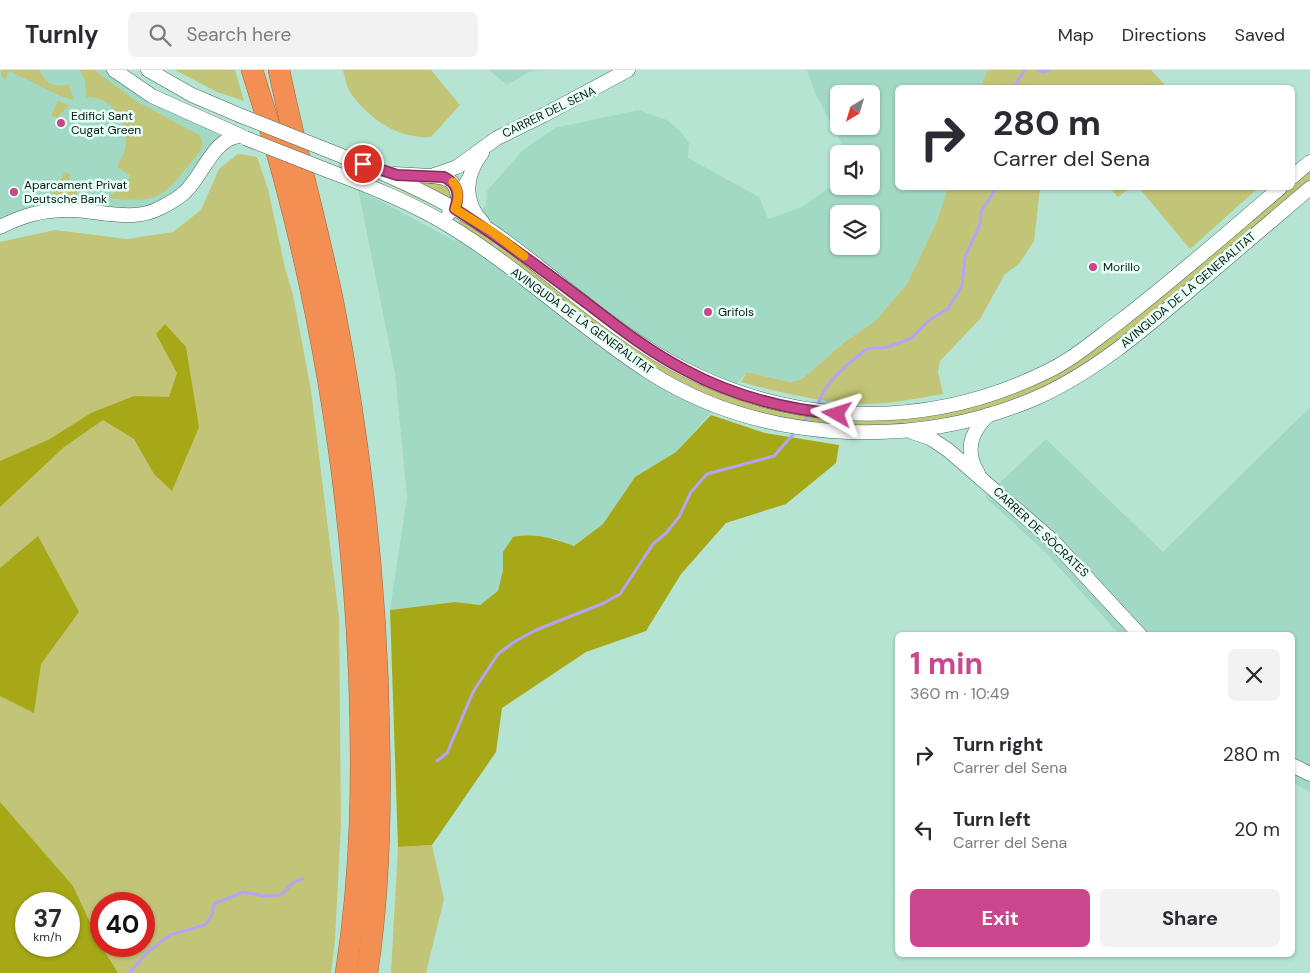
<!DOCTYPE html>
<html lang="en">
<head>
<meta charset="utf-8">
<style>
	body { margin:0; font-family:"DM Sans",sans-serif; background:#f2f2f3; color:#2b2b33; height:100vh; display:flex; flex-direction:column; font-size:19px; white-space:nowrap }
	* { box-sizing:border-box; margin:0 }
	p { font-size:16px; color:#7c7c81 }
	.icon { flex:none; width:28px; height:28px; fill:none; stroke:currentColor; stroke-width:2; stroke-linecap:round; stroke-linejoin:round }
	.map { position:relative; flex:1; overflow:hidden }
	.panel { position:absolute; left:895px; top:562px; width:400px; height:325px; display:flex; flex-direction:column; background:#fff; border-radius:8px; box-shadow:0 1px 4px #0004 }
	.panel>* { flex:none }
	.banner { position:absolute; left:895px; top:15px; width:400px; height:105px; border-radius:8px; box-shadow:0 1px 4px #0004; background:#fff; color:#2b2b33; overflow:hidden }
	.needle { width:32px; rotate:218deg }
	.buttons { position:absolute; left:830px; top:15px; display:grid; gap:10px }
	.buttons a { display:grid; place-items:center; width:50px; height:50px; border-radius:8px; background:#fff; box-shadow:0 1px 4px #0004; font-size:25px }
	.speed { position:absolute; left:15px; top:822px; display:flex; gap:10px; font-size:25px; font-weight:700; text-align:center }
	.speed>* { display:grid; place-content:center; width:65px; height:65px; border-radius:50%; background:#fff; box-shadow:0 1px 4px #0004; line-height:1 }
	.speed small { font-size:12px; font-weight:400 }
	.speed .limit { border:8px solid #d22; background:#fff; color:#111 }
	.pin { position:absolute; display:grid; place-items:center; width:42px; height:42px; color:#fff; margin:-21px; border:2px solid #fff; border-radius:50%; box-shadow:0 1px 5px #0007 }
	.me { position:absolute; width:55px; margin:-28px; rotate:276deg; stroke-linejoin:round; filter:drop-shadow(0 0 4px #0008) }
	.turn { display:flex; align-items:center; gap:18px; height:105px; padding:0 15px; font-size:22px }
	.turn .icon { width:65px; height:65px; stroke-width:2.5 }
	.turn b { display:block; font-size:35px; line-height:42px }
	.round { display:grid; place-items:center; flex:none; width:52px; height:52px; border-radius:8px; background:#f2f2f3 }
	.head { display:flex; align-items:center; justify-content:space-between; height:85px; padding:0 15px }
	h1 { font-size:30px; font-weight:700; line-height:38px; color:#ca478e }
	.button { display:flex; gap:10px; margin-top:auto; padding:10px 15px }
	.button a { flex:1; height:58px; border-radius:8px; background:#ca478e; color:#fff; font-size:20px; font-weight:700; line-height:58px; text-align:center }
	.button a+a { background:#f2f2f3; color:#2b2b33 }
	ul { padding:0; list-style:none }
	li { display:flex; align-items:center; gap:15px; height:75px; padding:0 15px }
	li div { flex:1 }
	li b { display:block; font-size:19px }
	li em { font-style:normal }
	header { display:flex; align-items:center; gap:30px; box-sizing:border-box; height:70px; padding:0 25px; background:#fff; border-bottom:1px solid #e1e1e2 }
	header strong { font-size:24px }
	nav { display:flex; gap:28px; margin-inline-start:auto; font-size:18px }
	.search { width:350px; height:45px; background:#f2f2f3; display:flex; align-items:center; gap:12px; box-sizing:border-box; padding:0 18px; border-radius:8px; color:#7c7c81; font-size:19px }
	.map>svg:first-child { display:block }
</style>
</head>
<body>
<header>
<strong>Turnly</strong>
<div class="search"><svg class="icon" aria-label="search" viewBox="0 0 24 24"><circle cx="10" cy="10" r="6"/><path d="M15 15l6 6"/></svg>Search here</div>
<nav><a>Map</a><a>Directions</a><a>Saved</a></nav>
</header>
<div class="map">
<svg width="1310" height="903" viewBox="0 0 1310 903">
	<rect width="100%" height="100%" fill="#b5e4d3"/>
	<g fill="#a2d9c5" fill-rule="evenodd">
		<polygon points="0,0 114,0 216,59 221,68 185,122 158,139 70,140 0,157"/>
		<polygon points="489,0 557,0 531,1 507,15"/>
		<path d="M807,0H988L980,17L898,18V118H948L937,151L907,214L874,252L846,271L802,309L790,312L747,302L676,382L635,407L603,454L574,476L553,468L503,482V500L498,522L480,535L455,532L390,540L407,427L395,303L358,119L455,171L486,135L487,121L523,80L555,58L638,40L667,50L681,62L689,73L688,88L759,127L768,149L802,137L839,111V116H871V84H848L815,23ZM839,24H871V56H839ZM839,144H871V176H839Z"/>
		<polygon points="1310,337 1310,722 1293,713 1292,565 1120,565 1045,482 985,427 1046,369 1163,482"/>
	</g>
	<g fill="#c2c577" fill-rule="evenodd">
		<path d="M1,0H40C45,13 54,19 68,14L74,30L60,26L9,1L5,10L1,6Z"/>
		<path d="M80,0H94L136,31L199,65C204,72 204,76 199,83C162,127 164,134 105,128L118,121L131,106L117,97C119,91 124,85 125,79C131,56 112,25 86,27L85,10Z"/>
		<polygon points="175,0 235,0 244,31 217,22"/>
		<path d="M343,0H431L460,35L431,67C399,69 372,51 352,25C347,19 345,8 343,0Z"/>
		<polygon points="988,0 1151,0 1167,17 980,17"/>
		<polygon points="58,31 69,35 57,48 51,45"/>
		<path d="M238,84L257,87L268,119L285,198L293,225L311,320L339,548L341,753L335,870L331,903H0V172L55,160L127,169L173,162L201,140L219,99ZM26,834H69V876H26ZM101,834H144V876H101Z"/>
		<polygon points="348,93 438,135 436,137 369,105 354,105 344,100"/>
		<path d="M1310,100V110C1269,145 1228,180 1187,214C1142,253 1096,293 1042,318C982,346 928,356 863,356C801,356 736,342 681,313C614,278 556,227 496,181L500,175L674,301L716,321L790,342L833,349H901L939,345L985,333L1052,305L1091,282L1182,209L1290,118H1292L1293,115Z"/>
		<polygon points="65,102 71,105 67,112 79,114 76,127 39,133 39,128 53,123"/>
		<polygon points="413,111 447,113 452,126 450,130"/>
		<path d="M948,118H1040L1034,171L1019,194L1005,204L980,249L940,291L938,302L943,324C918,328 892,334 866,334C824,333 782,323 741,312L747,302L790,312L802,309L846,271L874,252L907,214L937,151Z"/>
		<polygon points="1110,118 1109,118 1130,118 1118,127"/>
		<polygon points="1139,118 1256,118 1257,119 1190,179"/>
		<polygon points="461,149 495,171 492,178 456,155"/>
		<polygon points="432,775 444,829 426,903 391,903 398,777"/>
	</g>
	<g fill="#a6a817" fill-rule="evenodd">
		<polygon points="165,254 186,277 199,357 172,421 154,404 134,369 103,350 64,377 0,437 0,391 50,369 91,343 134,326 169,327 177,303 156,264"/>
		<path d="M711,345L765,363L839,375L836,393L786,434L726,453L681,504L646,561L586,582L502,638L496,682L432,775L398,777L390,540L455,532L480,535L498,521L503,500V482L513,467C536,463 552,468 574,476L603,454L635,407L676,382Z"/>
		<polygon points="38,466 79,542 41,594 34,643 0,626 0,498"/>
		<path d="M0,732L73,816L101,876L118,903H0ZM26,834H69V876H26Z"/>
	</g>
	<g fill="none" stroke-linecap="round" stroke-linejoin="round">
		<g stroke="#b2a5f9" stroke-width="3">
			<polyline points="1038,0 1043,2 1049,0"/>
			<polyline points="1013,18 1025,0"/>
			<path d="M818,335C824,312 845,297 864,281L870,278H885L912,268L929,250L948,239L962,216L965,187L980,154L981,142L995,120L993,118"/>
			<polyline points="802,354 810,344"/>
			<polyline points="437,691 447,683 473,622 498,584 514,572 536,560 604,533 620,524 653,474 666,463 679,447 691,422 707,404 774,386 796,361"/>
			<polyline points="129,903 148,882 170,865 205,855 212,845 214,834 243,822 264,826 281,825 295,811 303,809"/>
		</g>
		<defs>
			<g id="minor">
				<polyline points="114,0 152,26 241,66"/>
				<polyline points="148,0 192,25 239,45"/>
				<path d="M322,78C380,101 439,126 491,161C542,196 588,240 641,274C764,355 913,367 1046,302C1072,290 1096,269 1119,252C1175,209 1227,163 1280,118"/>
				<path d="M482,83C465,105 462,131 483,153"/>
				<path d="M329,101C370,116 410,132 448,155C519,198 579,257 649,302C704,337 767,356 831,361C901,366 971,356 1036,328C1093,303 1142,261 1189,221C1229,187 1270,152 1310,118"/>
				<polyline points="394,104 431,106 457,97 497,68 544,45 628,0"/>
				<path d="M431,106C447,107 456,110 458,127"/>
				<polyline points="1292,107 1310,92"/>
				<path d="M449,143C459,136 462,120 468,110"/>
				<path d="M0,157C24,145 42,140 69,140C98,140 133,153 160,138C168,134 179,128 185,122C203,105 213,69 239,66"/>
				<polyline points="912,362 930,368 948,380 1053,471 1140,565"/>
				<path d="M978,403C964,381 971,362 988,345"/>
				<polyline points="1292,695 1310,704"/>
			</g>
			<g id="highway">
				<path d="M252,0C315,194 350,397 359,600C363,703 362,801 346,903"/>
				<path d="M279,0C295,78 317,154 333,232C361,375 377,520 379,665C381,744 379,825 367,903"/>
			</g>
		</defs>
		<use href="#minor" stroke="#3d685a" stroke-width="15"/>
		<use href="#highway" stroke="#a0653c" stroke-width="22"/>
		<use href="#minor" stroke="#fff" stroke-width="14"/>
		<use href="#highway" stroke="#f38f52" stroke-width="21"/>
		<defs>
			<g id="minor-bridge">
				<polyline points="239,45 322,78"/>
				<polyline points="245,68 329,101"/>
			</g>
		</defs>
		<use href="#minor-bridge" stroke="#3d685a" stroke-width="15" stroke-linecap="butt"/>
		<use href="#minor-bridge" stroke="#fff" stroke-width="14"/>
	</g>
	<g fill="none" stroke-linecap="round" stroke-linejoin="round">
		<defs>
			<path id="route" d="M363,94L397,105L444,107C458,114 460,124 455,139C501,168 544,201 588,234C619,258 650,282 685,300C731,325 785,339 837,344"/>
		</defs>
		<use href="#route" stroke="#832e5c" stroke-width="12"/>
		<use href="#route" stroke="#ca478e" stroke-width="9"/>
		<path stroke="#f59e0b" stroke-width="9" d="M453,112C460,120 459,130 455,139L491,161L524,186"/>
	</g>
	<g fill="#ca478e" stroke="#e8fff6" stroke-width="2">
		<circle cx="61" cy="53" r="5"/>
		<circle cx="14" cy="122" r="5"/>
		<circle cx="1093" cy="197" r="5"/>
		<circle cx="708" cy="242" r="5"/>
	</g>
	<g text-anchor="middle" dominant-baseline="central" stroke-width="5" stroke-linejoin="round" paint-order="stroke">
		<g font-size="12" fill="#061712" stroke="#e8fff6">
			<text transform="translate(549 42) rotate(-26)">CARRER DEL SENA</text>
			<text transform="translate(1188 220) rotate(-40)">AVINGUDA DE LA GENERALITAT</text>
			<text transform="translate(582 251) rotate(36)">AVINGUDA DE LA GENERALITAT</text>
			<text transform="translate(1041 462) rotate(43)">CARRER DE SÒCRATES</text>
		</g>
		<g font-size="12" fill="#061712" stroke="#e8fff6" text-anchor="start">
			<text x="71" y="46">Edifici Sant<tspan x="71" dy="14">Cugat Green</tspan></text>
			<text x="24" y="115">Aparcament Privat<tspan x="24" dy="14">Deutsche Bank</tspan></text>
			<text x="1103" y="197">Morillo</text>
			<text x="718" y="242">Grifols</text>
		</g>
	</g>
</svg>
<div class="buttons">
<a><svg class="needle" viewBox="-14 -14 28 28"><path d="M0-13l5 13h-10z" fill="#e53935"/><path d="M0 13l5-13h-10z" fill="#7c7c81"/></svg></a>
<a><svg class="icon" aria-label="sound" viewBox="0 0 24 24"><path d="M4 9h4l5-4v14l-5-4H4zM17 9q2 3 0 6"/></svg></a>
<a><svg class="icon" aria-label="layers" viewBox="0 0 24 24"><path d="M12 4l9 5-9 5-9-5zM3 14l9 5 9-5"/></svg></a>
</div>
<div class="speed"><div>37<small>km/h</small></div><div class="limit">40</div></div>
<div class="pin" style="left:363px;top:94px;background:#d93025"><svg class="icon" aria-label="arrive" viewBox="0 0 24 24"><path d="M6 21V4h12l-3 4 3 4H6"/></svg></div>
<svg class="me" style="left:837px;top:344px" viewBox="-20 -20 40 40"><path d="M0-17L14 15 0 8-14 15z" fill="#ca478e" stroke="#fff" stroke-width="4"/></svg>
<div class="banner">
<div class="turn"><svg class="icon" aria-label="right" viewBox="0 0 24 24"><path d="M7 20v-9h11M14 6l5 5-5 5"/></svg><div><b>280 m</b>Carrer del Sena</div></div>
</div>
<section class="panel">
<div class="head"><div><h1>1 min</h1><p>360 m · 10:49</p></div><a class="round"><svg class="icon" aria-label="close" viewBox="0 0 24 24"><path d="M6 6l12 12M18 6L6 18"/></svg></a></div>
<ul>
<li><svg class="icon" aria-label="right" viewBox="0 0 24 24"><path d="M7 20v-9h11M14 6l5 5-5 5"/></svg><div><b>Turn right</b><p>Carrer del Sena</p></div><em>280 m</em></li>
<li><svg class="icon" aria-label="left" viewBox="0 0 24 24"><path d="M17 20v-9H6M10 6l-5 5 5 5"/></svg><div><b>Turn left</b><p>Carrer del Sena</p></div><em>20 m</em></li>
</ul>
<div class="button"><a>Exit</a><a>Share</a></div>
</section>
</div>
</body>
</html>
